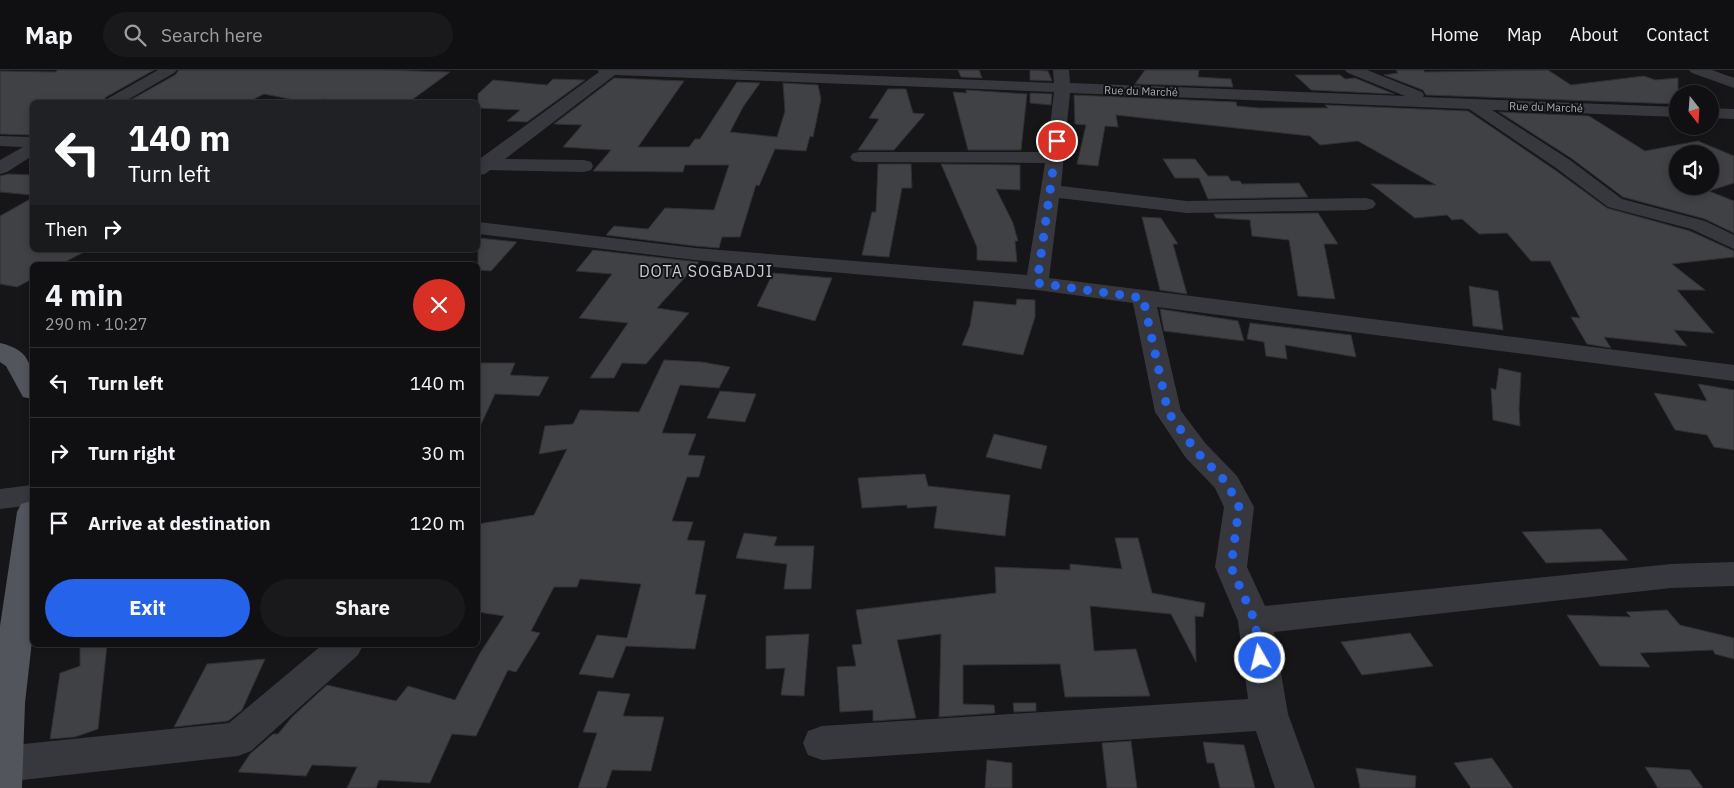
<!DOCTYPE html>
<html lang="en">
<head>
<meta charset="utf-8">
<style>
	body { margin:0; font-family:"IBM Plex Sans",sans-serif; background:#19191b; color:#f1f3f6; height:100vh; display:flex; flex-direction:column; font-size:19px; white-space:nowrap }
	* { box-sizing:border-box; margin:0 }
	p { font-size:16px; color:#9c9d9f }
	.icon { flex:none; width:28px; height:28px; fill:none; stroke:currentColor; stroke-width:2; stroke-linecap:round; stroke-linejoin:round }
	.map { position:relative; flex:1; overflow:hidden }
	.drawer { position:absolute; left:30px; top:192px; width:450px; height:385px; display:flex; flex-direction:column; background:#101012; border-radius:8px; box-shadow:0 2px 8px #0003,0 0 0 1px #303032 }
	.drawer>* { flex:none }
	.banner { position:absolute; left:30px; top:30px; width:450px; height:152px; border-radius:8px; box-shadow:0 2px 8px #0003,0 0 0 1px #303032; background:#202124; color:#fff; overflow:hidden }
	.needle { width:32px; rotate:163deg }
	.fabs { position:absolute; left:1669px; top:15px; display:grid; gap:10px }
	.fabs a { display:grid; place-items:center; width:50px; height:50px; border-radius:50%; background:#101012; box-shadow:0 2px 8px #0003,0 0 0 1px #303032; font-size:25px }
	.pin { position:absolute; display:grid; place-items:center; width:42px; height:42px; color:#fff; margin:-21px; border:2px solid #fff; border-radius:50%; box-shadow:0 1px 5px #0007 }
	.me { position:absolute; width:55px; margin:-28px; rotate:352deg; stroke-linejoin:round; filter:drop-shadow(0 0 4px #0008) }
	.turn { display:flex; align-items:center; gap:18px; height:105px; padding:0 15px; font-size:22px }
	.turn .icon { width:65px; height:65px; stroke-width:2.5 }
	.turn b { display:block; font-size:35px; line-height:42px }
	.then { display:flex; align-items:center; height:48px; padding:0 15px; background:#0003; gap:10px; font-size:19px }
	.round { display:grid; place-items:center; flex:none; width:52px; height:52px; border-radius:26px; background:#19191b }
	.overview { display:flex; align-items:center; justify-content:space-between; height:85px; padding:0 15px }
	h1 { font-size:30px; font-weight:700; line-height:38px }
	.button { display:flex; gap:10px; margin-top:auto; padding:10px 15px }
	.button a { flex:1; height:58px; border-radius:30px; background:#2563eb; color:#fff; font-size:20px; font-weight:700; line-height:58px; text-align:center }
	.button a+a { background:#19191b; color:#f1f3f6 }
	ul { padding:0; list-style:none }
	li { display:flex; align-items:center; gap:15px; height:70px; padding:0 15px; border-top:1px solid #303032 }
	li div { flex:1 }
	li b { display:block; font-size:19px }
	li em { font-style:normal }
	header { display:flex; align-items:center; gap:30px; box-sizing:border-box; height:70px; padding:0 25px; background:#101012; border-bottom:1px solid #303032 }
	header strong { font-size:24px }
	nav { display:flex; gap:28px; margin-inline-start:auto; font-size:18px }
	.search { width:350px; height:45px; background:#19191b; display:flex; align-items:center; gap:12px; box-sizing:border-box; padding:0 18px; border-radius:28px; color:#9c9d9f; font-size:19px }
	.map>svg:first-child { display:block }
</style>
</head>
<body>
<header>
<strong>Map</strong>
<div class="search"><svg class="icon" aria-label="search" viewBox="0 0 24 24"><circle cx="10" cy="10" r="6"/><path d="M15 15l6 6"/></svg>Search here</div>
<nav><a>Home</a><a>Map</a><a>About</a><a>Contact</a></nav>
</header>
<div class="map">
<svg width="1734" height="718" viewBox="0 0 1734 718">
	<rect width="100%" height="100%" fill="#161618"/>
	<g fill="#404145" stroke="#303034" fill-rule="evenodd">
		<polygon points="58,0 154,0 106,27 103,32 32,32 32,65 0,64 0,1 55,2"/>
		<polygon points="179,0 382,0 450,2 409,32 349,32 324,29 316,32 305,32 264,24 248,32 127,32 175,5"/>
		<polygon points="958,0 979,0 982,8 961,7"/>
		<polygon points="1030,0 1048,1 1052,11 1030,10"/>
		<polygon points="1145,0 1199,0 1198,7 1231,9 1233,17 1135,14"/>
		<polygon points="1396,0 1423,0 1425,2 1548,0 1571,15 1644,6 1655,10 1678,8 1678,34 1426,25 1423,20 1384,5 1398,3"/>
		<polygon points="1295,5 1340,5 1345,9 1355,8 1394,24 1311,20"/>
		<polygon points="614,8 684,11 638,77 689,77 695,69 700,69 737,12 760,13 743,37 730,62 777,67 785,41 783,13 818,15 821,29 813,67 810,66 806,81 775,79 759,116 756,115 740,167 722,167 719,178 695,176 606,165 614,156 648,159 665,138 714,140 729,95 685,95 683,102 593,101 611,80 563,77 582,55 554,54"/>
		<polygon points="553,9 585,10 527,52 507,51 520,40 478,38 478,24 493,10 547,15"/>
		<polygon points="888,19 906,19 913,43 925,44 894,80 858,80 879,49 869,48"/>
		<polygon points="966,20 1027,24 1021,80 968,80 953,22 967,23"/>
		<polygon points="1030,23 1052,24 1051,35 1030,33"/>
		<polygon points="1074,25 1236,32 1237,36 1259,38 1328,38 1325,35 1468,41 1555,100 1607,138 1690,161 1734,181 1734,187 1672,194 1705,220 1677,220 1714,263 1674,260 1687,276 1604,267 1611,278 1587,274 1571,247 1580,248 1550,191 1531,191 1507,163 1479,164 1462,149 1452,150 1447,145 1415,148 1371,114 1436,115 1358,71 1320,75 1310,66 1116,45 1118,57 1105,56 1098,96 1077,94 1086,55 1075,54"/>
		<path d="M1499,42L1589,46L1645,81L1698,71L1734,86V113L1709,121L1734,131V163L1705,149L1623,127L1571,88ZM1678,84H1710V116H1678Z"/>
		<polygon points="1163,89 1195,89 1208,106 1228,106 1231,111 1240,111 1242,114 1299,113 1308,127 1208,129 1199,108 1175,108"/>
		<polygon points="878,94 911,94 912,118 902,118 889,187 862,185 872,142 876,142"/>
		<polygon points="941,94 1020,95 1020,120 996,119 1013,153 1018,171 1015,171 1017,192 977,190 977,177"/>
		<polygon points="8,104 32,105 32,125 0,122 0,106"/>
		<polygon points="32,128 32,180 88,180 59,195 32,195 32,209 17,217 0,214 0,146"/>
		<polygon points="1318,143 1338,174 1324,174 1335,229 1298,226 1289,170 1252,166 1250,150 1216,148 1214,144"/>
		<polygon points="1142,147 1161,148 1178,174 1173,174 1187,224 1160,220"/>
		<polygon points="478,168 517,172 491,201 478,200"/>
		<polygon points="593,180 699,192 657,238 689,243 646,294 622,293 614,308 590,308 628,253 579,248 612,204 576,201"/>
		<polygon points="773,203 832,208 815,251 757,236"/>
		<polygon points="1469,216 1498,221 1503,260 1473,256"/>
		<polygon points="1017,229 1035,230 1035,247 1023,285 962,275 970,256 974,231 1016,235"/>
		<polygon points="1160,239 1238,251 1244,271 1164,261"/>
		<polygon points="1250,253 1351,265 1356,287 1285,275 1287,289 1266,286 1264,272 1247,269"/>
		<polygon points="664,290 702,292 730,297 719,318 680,315 662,363 696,364 688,385 705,386 699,407 687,407 672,451 693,452 687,470 705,471 695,524 706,525 695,579 626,576 613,608 579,604 597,565 627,568 641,514 580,509 577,517 554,517 531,561 540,563 516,602 508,600 476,666 452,664 430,713 379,710 376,718 347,718 357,697 312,695 306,706 238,702 250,684 273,664 278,664 292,647 327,615 396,631 408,616 455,630 480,583 504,546 478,542 478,454 534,445 567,379 539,384 545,356 573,354 580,340 639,342"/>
		<polygon points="478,293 515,293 510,305 549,307 539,326 495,324 478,361"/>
		<polygon points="1499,298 1521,303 1519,339 1520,356 1493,350 1491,318 1496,320"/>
		<polygon points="1698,314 1734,320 1734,380 1714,377 1707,365 1675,360 1654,323 1707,331"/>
		<polygon points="720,321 756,324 745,352 707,348"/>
		<polygon points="994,364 1047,376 1041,399 986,387"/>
		<polygon points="925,404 928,416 1010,425 1005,466 934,458 937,436 907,438 907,435 862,438 858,408"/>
		<polygon points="1601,459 1628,490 1546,493 1522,462"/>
		<polygon points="744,463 777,467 774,476 814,476 811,519 784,519 787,494 736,488"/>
		<polygon points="1115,468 1138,468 1152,523 1205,533 1203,547 1195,546 1196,592 1171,544 1090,536 1094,581 1136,579 1150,626 1065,627 1060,594 963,595 963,634 994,635 995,643 939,647 941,564 897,570 916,648 873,651 873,640 840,642 837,597 856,596 852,575 862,574 856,540 996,523 995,497 1070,500 1070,494 1122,499"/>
		<polygon points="1667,540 1680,555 1734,568 1734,589 1715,584 1713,580 1640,583 1650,597 1600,596 1567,545 1631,547 1626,542"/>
		<polygon points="1410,563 1433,596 1362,605 1341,572"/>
		<polygon points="809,564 804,626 781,625 785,598 766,599 766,566"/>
		<polygon points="80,575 107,575 98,659 75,667 50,669 60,603 80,596"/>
		<polygon points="265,589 242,640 228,651 174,657 207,594"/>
		<polygon points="598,621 630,624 623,646 664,647 651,701 612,700 606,718 578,718 597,663 583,662"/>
		<polygon points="1013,633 1036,633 1036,641 1014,642"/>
		<polygon points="1131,671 1137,718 1107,718 1102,673"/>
		<polygon points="1203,672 1244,675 1255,718 1220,718 1214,693 1207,693"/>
		<polygon points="1492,688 1513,718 1471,718 1454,693"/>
		<polygon points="987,690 1012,693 1012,718 985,718"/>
		<polygon points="1645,697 1690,700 1703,718 1658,718"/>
		<polygon points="1356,698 1416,706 1415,718 1360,718"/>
	</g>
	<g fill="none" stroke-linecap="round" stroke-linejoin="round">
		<g fill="#37383d" fill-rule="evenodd">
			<polygon points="158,0 177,0 174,3 124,32 105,32 107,29"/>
			<polygon points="597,0 723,0 1054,13 1053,0 1069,0 1070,13 1405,26 1348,3 1345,0 1367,0 1422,22 1424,25 1423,27 1678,37 1678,47 1492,40 1570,90 1622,129 1705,151 1734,165 1734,179 1691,159 1608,137 1556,98 1469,39 1070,23 1061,116 1187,131 1366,128 1373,130 1376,134 1373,138 1366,140 1187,143 1059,128 1049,208 1734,295 1734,311 1157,237 1181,341 1206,374 1237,406 1254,437 1247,497 1265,536 1671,494 1734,492 1734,516 1671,518 1274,562 1288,644 1315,718 1275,718 1256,661 822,690 808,685 803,673 808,661 822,656 1248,629 1238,551 1215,497 1224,437 1215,418 1186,388 1155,342 1133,233 1037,220 695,190 478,164 478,152 695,178 1027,205 1045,93 859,92 853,91 850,87 853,83 859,82 1047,82 1054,22 615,5 505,89 584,90 591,92 593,96 591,100 584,102 490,100 485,104 478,105 478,90 599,2"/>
			<polygon points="1689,0 1712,0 1734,8 1734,18 1692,3"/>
			<polygon points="1710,38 1734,39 1734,49 1710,48"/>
			<polygon points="0,66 32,67 32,86 7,102 0,104 0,90 23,77 0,76"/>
			<polygon points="32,415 32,435 0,439 0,419"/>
			<polygon points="322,575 363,575 358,585 251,681 238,686 4,712 0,710 0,678 4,676 229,653"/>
		</g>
		<g fill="#53555c" fill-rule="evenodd">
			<path d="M0,273C34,281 32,299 32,329L23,327L6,296L0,292Z"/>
			<polygon points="32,431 32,571 25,633 22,718 0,718 0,556 17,442 21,434"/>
		</g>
	</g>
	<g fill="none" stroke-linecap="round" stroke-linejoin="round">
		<polyline stroke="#2563eb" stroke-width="9" stroke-dasharray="0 16.2" points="1057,71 1037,213 1143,228 1168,342 1196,381 1227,413 1239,437 1231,497 1255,551 1260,588"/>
	</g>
	<g text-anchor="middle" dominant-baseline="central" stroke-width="4" stroke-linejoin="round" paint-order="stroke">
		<g font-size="11" fill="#a8adb8" stroke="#111113">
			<text transform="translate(1141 21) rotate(2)">Rue du Marché</text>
			<text transform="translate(1546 37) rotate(2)">Rue du Marché</text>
		</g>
		<g font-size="16" letter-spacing="1" fill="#c9ccd4" stroke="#111113">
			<text x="706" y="201">DOTA SOGBADJI</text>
		</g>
	</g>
</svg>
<div class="fabs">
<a><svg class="needle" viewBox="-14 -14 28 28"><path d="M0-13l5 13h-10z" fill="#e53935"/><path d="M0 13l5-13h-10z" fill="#9c9d9f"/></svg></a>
<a><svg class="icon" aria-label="sound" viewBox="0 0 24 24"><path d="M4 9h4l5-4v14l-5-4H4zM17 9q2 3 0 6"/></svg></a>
</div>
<div class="pin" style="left:1057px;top:71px;background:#d93025"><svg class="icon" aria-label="arrive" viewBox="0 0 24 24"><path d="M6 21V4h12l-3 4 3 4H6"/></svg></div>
<svg class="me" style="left:1260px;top:588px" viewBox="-20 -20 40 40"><circle r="17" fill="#2563eb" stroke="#fff" stroke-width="3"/><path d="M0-11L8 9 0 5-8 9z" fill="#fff"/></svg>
<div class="banner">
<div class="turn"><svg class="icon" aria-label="left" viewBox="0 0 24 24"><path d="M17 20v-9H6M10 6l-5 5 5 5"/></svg><div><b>140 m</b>Turn left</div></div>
<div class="then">Then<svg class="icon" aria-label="right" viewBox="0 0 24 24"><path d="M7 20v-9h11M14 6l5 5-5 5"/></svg></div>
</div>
<section class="drawer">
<div class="overview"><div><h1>4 min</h1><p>290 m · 10:27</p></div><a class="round" style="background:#d93025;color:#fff"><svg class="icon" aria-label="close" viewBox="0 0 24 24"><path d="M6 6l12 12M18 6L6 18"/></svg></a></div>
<ul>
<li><svg class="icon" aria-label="left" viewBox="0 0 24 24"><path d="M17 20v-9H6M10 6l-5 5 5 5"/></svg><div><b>Turn left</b></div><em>140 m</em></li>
<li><svg class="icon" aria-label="right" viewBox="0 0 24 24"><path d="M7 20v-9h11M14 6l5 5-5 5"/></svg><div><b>Turn right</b></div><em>30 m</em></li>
<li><svg class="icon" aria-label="arrive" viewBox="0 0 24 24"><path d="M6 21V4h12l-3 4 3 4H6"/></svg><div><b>Arrive at destination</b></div><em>120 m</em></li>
</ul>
<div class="button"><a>Exit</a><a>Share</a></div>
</section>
</div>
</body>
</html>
